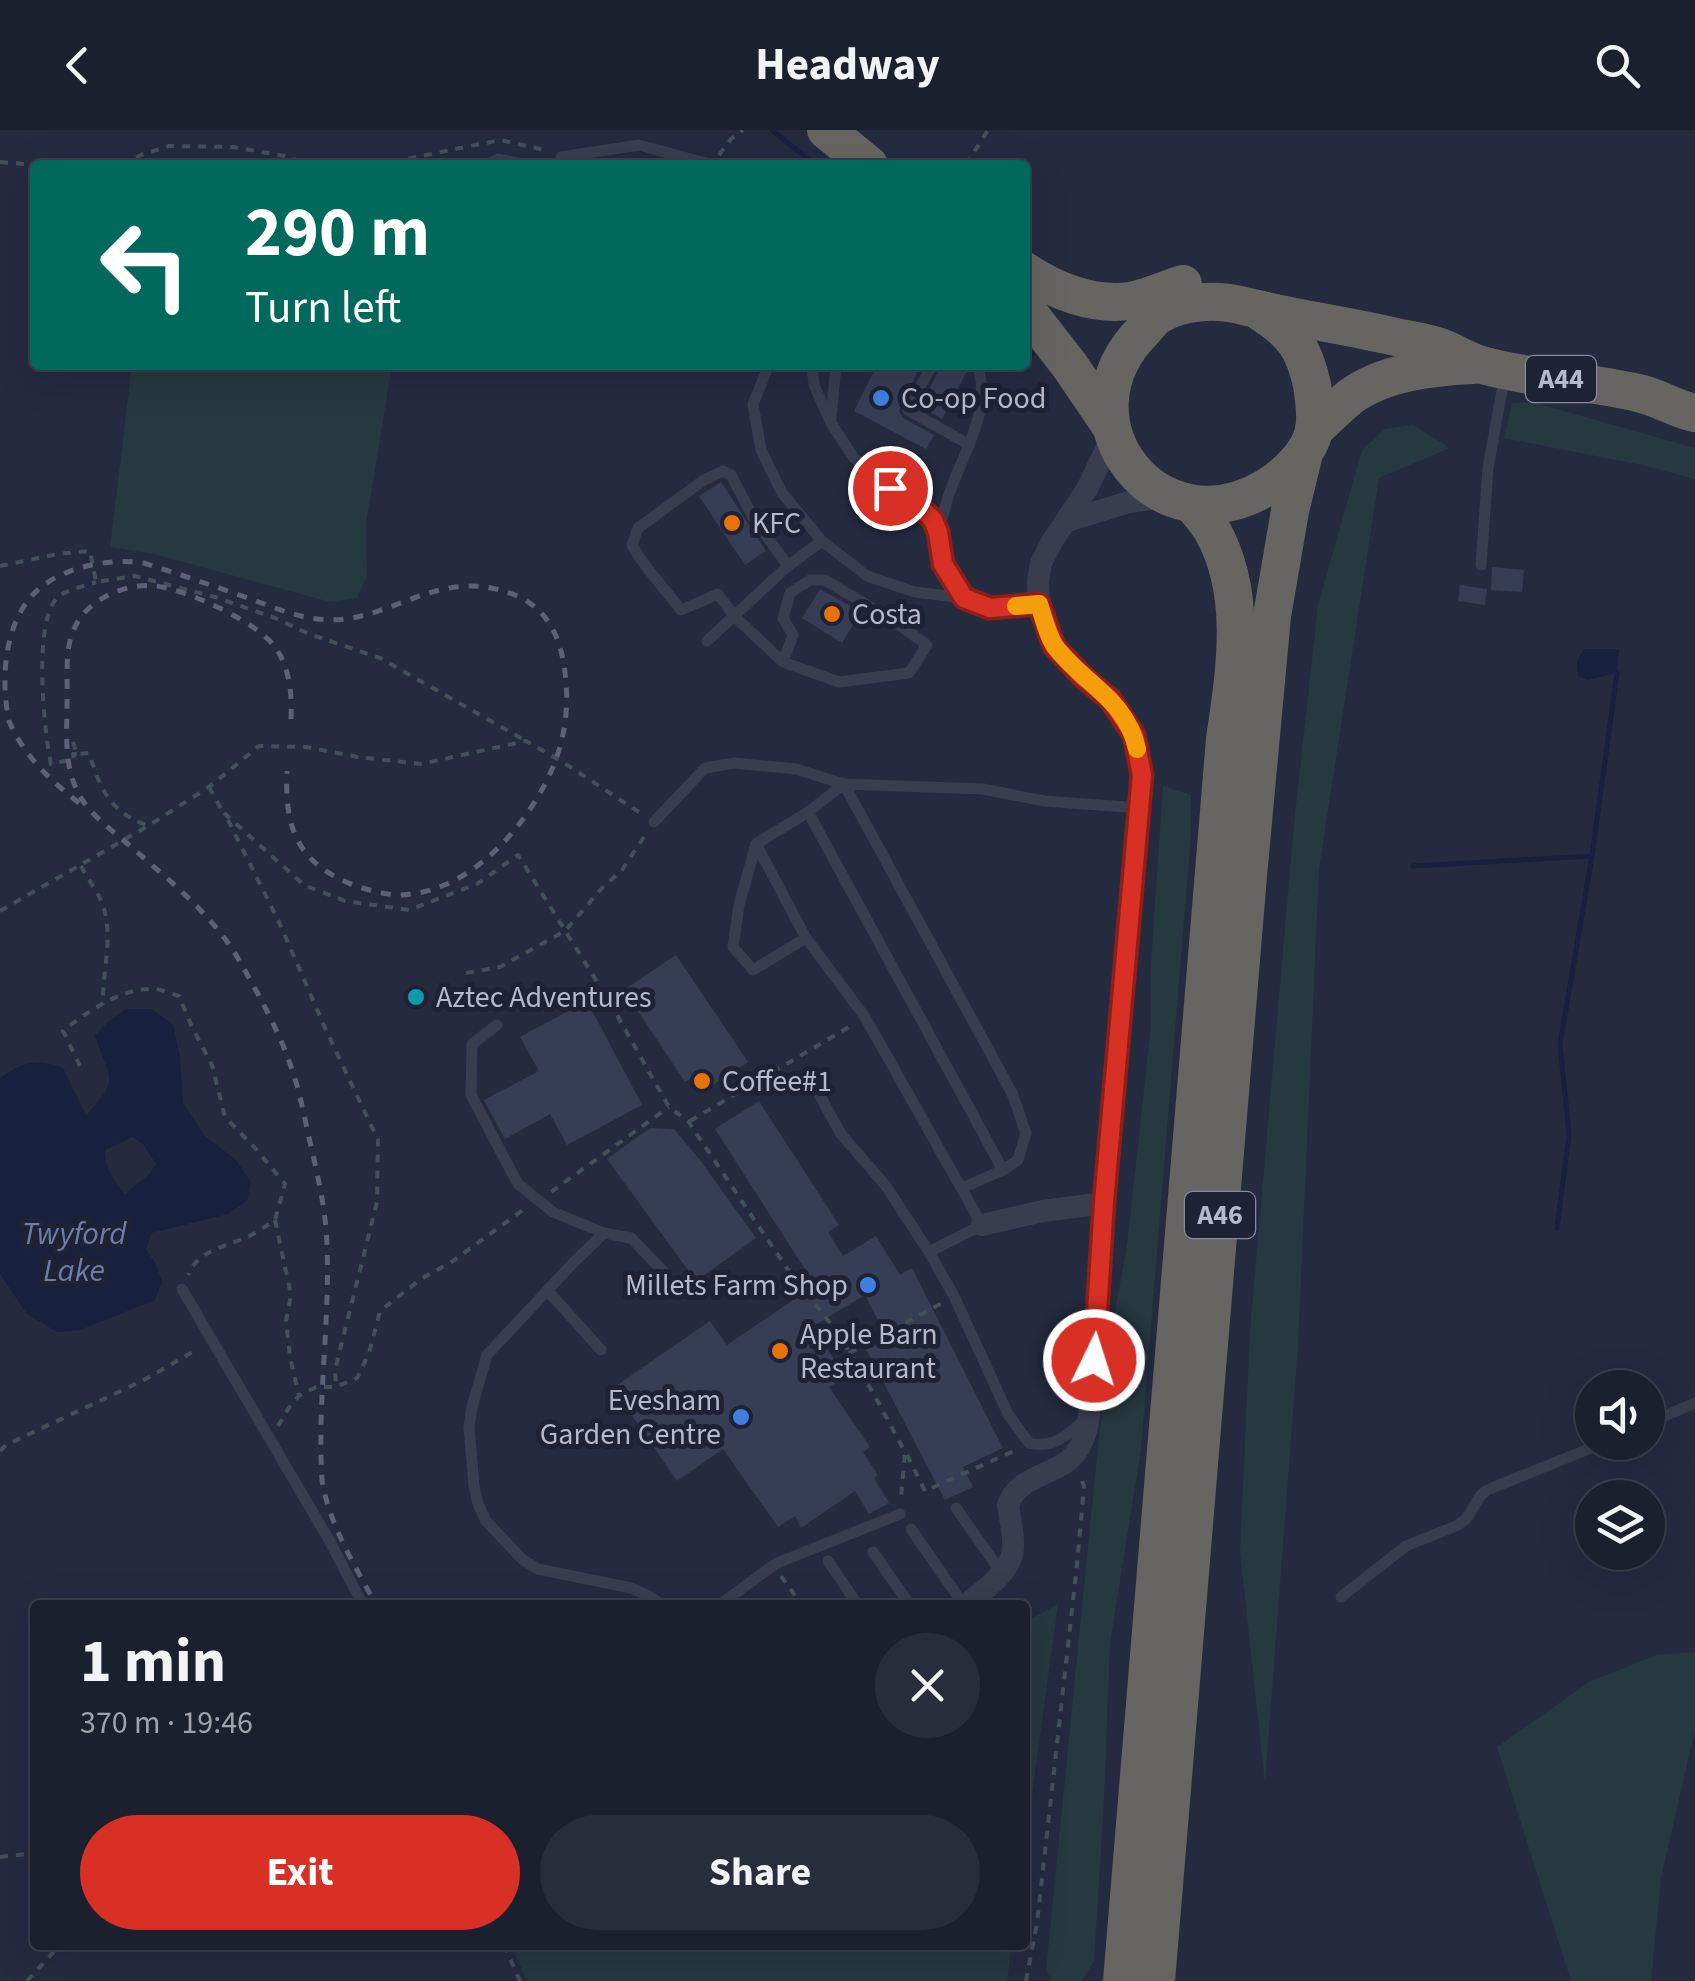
<!DOCTYPE html>
<html lang="en">
<head>
<meta charset="utf-8">
<style>
	body { margin:0; font-family:"Source Sans 3",sans-serif; background:#282d3b; color:#f1f3f6; height:100vh; display:flex; flex-direction:column; font-size:38px; white-space:nowrap }
	* { box-sizing:border-box; margin:0 }
	p { font-size:32px; color:#a0a3aa }
	.icon { flex:none; width:55px; height:55px; fill:none; stroke:currentColor; stroke-width:2; stroke-linecap:round; stroke-linejoin:round }
	.map { position:relative; flex:1; overflow:hidden }
	.panel { position:absolute; left:30px; top:1470px; width:1000px; height:350px; display:flex; flex-direction:column; background:#1b202f; border-radius:10px; box-shadow:0 10px 40px #0002,0 0 0 2px #393e4b }
	.panel>* { flex:none }
	.banner { position:absolute; left:30px; top:30px; width:1000px; height:210px; border-radius:10px; box-shadow:0 10px 40px #0002,0 0 0 2px #393e4b; background:#00695c; color:#fff; overflow:hidden }
	.buttons { position:absolute; left:1575px; top:1240px; display:grid; gap:20px }
	.buttons a { display:grid; place-items:center; width:90px; height:90px; border-radius:50%; background:#1b202f; box-shadow:0 10px 40px #0002,0 0 0 2px #393e4b; font-size:50px }
	.pin { position:absolute; display:grid; place-items:center; width:85px; height:85px; color:#fff; margin:-42px; border:5px solid #fff; border-radius:50%; box-shadow:0 2px 10px #0007 }
	.me { position:absolute; width:110px; margin:-55px; rotate:4deg; stroke-linejoin:round; filter:drop-shadow(0 0 8px #0008) }
	.turn { display:flex; align-items:center; gap:35px; height:210px; padding:0 50px; font-size:45px }
	.turn .icon { width:130px; height:130px; stroke-width:2.5 }
	.turn b { display:block; font-size:70px; line-height:85px }
	.round { display:grid; place-items:center; flex:none; width:105px; height:105px; border-radius:52px; background:#282d3b }
	.summary { display:flex; align-items:center; justify-content:space-between; height:170px; padding:0 50px }
	h1 { font-size:60px; font-weight:700; line-height:75px }
	.button { display:flex; gap:20px; margin-top:auto; padding:20px 50px }
	.button a { flex:1; height:115px; border-radius:60px; background:#d93025; color:#fff; font-size:40px; font-weight:700; line-height:115px; text-align:center }
	.button a+a { background:#282d3b; color:#f1f3f6 }
	header { display:flex; justify-content:space-between; align-items:center; height:130px; padding:0 50px; background:#1b202f; font-size:45px; font-weight:700 }
	.map>svg:first-child { display:block }
</style>
</head>
<body>
<header><svg class="icon" aria-label="back" viewBox="0 0 24 24"><path d="M15 5l-7 7 7 7"/></svg>Headway<svg class="icon" aria-label="search" viewBox="0 0 24 24"><circle cx="10" cy="10" r="6"/><path d="M15 15l6 6"/></svg></header>
<div class="map">
<svg width="1695" height="1851" viewBox="0 0 1695 1851">
	<rect width="100%" height="100%" fill="#242b3f"/>
	<g fill="#263840">
		<polygon points="132,235 392,235 366,394 367,446 357,468 330,472 154,424 110,417"/>
		<polygon points="1532,272 1695,318 1695,349 1642,335 1504,308 1512,273"/>
		<polygon points="1413,295 1450,318 1379,348 1319,739 1298,1216 1265,1653 1240,1422 1250,1201 1294,694 1318,475 1362,320 1385,299"/>
		<polygon points="1163,656 1191,665 1191,704 1141,1320 1110,1513 1104,1669 1094,1831 1082,1851 1052,1851 1046,1840 1098,1316 1116,1176 1127,1115 1151,896 1151,834"/>
		<polygon points="1058,1474 1025,1716 1025,1492"/>
		<polygon points="1695,1522 1695,1600 1661,1748 1651,1851 1571,1851 1497,1617 1589,1552 1656,1525"/>
		<polygon points="511,1815 1012,1815 1007,1851 527,1851"/>
	</g>
	<g fill="#17203d" fill-rule="evenodd">
		<polygon points="1584,519 1619,519 1617,543 1588,550 1578,546 1577,531"/>
		<path d="M126,879H152L173,895L180,927L183,973L204,1005L236,1030L251,1052L247,1071L228,1084L151,1103L146,1120L156,1134L162,1152L155,1170L80,1200L57,1202L27,1184L0,1144V948C23,932 36,928 63,938L86,985C123,946 108,950 95,905L109,891ZM133,1007L143,1014L156,1034L149,1044L125,1064C113,1049 105,1040 105,1020Z"/>
	</g>
	<g fill="none" stroke-linecap="round" stroke-linejoin="round">
		<g stroke="#17203d" stroke-width="5">
			<polyline points="772,0 815,35"/>
			<polyline points="1025,217 1032,223"/>
			<polyline points="1413,736 1592,726"/>
			<polyline points="1557,1098 1569,1005 1560,914 1592,726 1617,543"/>
		</g>
	</g>
	<g fill="#363e55">
		<polygon points="877,235 902,235 917,243 899,281 903,288 934,305 926,319 854,281"/>
		<polygon points="941,235 968,235 968,239 942,289 921,276"/>
		<polygon points="721,352 766,421 745,435 699,366"/>
		<polygon points="1492,437 1524,440 1522,462 1491,460"/>
		<polygon points="1460,455 1487,459 1485,475 1458,471"/>
		<polygon points="820,459 861,482 842,513 802,488"/>
		<polygon points="676,825 748,932 707,959 698,945 685,952 624,860"/>
		<polygon points="587,871 642,975 567,1015 550,984 505,1009 484,970 539,941 520,907"/>
		<polygon points="759,971 839,1095 828,1102 843,1126 876,1106 900,1145 912,1138 1003,1318 963,1337 973,1357 945,1370 866,1219 887,1208 865,1165 812,1197 846,1247 829,1257 870,1317 863,1322 878,1345 874,1348 889,1373 869,1384 855,1361 801,1398 795,1386 778,1397 723,1319 677,1351 613,1258 710,1191 727,1215 815,1155 715,999"/>
		<polygon points="650,998 674,999 700,1030 756,1108 696,1151 607,1029"/>
	</g>
	<g fill="none" stroke-linecap="round" stroke-linejoin="round">
		<g stroke="#405158" stroke-width="4" stroke-dasharray="8 8" stroke-linecap="butt">
			<polyline points="719,25 731,9 743,0"/>
			<polyline points="0,32 35,35"/>
			<polyline points="122,35 141,25 169,16 233,17 285,26 310,35"/>
			<polyline points="377,35 500,10 549,21"/>
			<polyline points="966,35 988,0"/>
			<polyline points="0,436 58,424 90,421 96,452 135,446 215,467 275,488 309,504 380,528 526,611"/>
			<path d="M73,612L77,624L89,623C100,658 109,681 146,695"/>
			<path d="M77,624H73L74,629L51,634C44,601 32,488 59,466C69,459 85,456 96,452"/>
			<polyline points="209,657 223,682"/>
			<polyline points="224,683 304,755 345,771 409,780 477,754 518,725 609,871 669,977 688,991 786,1137 838,1203 877,1270 905,1322 901,1368"/>
			<polyline points="228,690 279,792 326,900 378,1010 377,1072 335,1240 336,1257"/>
			<path d="M81,736C88,750 100,764 104,779C113,810 102,842 103,875"/>
			<polyline points="0,781 148,696 209,657 259,616 306,617 358,627 421,634 526,611 561,631 642,684"/>
			<polyline points="466,843 500,837 565,801 602,758 622,740 646,704"/>
			<path d="M80,936L63,901C88,881 122,857 156,859C163,860 172,864 179,866L192,897L212,935L225,987L256,1019L285,1054L275,1090C266,1096 257,1103 247,1107C225,1117 198,1120 188,1145"/>
			<polyline points="690,991 854,894"/>
			<polyline points="551,1062 669,977"/>
			<polyline points="275,1090 291,1165 286,1191 290,1227 299,1266"/>
			<polyline points="849,1223 942,1173"/>
			<polyline points="278,1296 288,1279 299,1266 316,1257 336,1257 357,1248 369,1223 380,1181 421,1149 453,1131 527,1077"/>
			<polyline points="0,1321 6,1315 142,1251 198,1219"/>
			<polyline points="907,1325 925,1361 1016,1320"/>
			<polyline points="781,1446 802,1475"/>
			<polyline points="0,1727 35,1723"/>
			<polyline points="504,1815 520,1851"/>
			<polyline points="27,1851 60,1815"/>
			<polyline points="1026,1851 1037,1793 1077,1435 1084,1356 1080,1346"/>
		</g>
		<g stroke="#393e4f" stroke-width="11">
			<polyline points="487,35 498,29 527,35"/>
			<polyline points="562,35 561,27 639,15 713,35"/>
			<polyline points="769,235 753,274 761,320 782,363 822,411 867,446 915,462 964,468 991,478 1039,474"/>
			<polyline points="812,235 814,255 831,293 854,328 933,390 938,403 943,434 964,468"/>
			<polyline points="932,235 908,280 968,314"/>
			<polyline points="831,289 836,235"/>
			<path d="M938,402C943,387 946,371 952,356C967,317 992,276 977,235"/>
			<polyline points="1481,435 1488,338 1505,244"/>
			<polyline points="707,511 788,436 822,411"/>
			<path d="M783,532L793,505L783,488L790,463L810,450H825L895,492L927,515L909,543L839,552L783,532L734,486L718,464L681,480C664,458 645,438 632,415L638,398L704,350L723,341L731,345L753,387L788,436"/>
			<polyline points="808,682 844,654 1012,963 1026,1003 1018,1030 1003,1040"/>
			<polyline points="654,692 705,638 734,633 796,639 844,654 983,659 1044,671 1140,678"/>
			<polyline points="756,714 739,775 733,817 753,840 806,808"/>
			<polyline points="497,895 472,914 471,965 518,1054 553,1082 604,1103 631,1108 664,1142"/>
			<path d="M809,946L841,1004L886,1056L929,1122L954,1166L1008,1284L1029,1313C1055,1319 1067,1305 1085,1289"/>
			<polyline points="604,1103 573,1133 487,1225 472,1277 469,1297 474,1356 478,1374 486,1391 523,1430 538,1439 631,1458 651,1467 662,1475"/>
			<polyline points="929,1122 982,1095 865,887 806,808 756,714 808,682 1003,1040 962,1058"/>
			<polyline points="182,1159 329,1410 363,1475"/>
			<polyline points="548,1161 601,1220"/>
			<polyline points="1648,1293 1695,1273"/>
			<polyline points="956,1378 1001,1442"/>
			<polyline points="911,1399 964,1475"/>
			<polyline points="873,1422 910,1475"/>
			<polyline points="828,1431 858,1475"/>
			<polyline points="1341,1467 1406,1416 1456,1396 1466,1389 1481,1365 1487,1360 1606,1312"/>
			<polyline points="719,1475 777,1433 900,1384"/>
		</g>
		<g stroke="#393e4f" stroke-width="22">
			<polyline points="1067,391 1129,372 1165,367"/>
			<polyline points="982,1095 1043,1081 1104,1073"/>
			<path d="M965,1475C982,1462 1012,1442 1013,1418C1014,1404 1010,1389 1008,1375C1017,1347 1051,1346 1070,1329C1082,1318 1087,1301 1089,1286L1104,1073L1142,645L1134,605L1110,569L1083,547L1054,516L1039,474L1038,451L1041,433L1053,410L1087,359L1114,303"/>
		</g>
		<g stroke="#666562" stroke-width="38">
			<polyline points="826,0 869,35"/>
			<path d="M1025,141C1055,161 1093,176 1130,171C1148,168 1166,159 1183,154"/>
			<polyline points="1025,178 1070,236 1110,295"/>
			<path d="M1256,179C1271,189 1285,198 1296,213C1304,225 1309,241 1312,255C1314,270 1317,286 1314,300C1310,323 1285,346 1267,357C1157,423 1055,289 1143,201C1148,196 1153,188 1159,185C1181,171 1216,169 1240,175C1292,188 1344,195 1396,207C1410,210 1426,212 1440,217C1454,222 1467,231 1482,235C1532,249 1587,251 1638,263C1658,267 1675,279 1695,283"/>
			<path d="M1314,300C1326,289 1338,277 1350,267C1384,242 1432,237 1473,235"/>
			<path d="M1122,1851L1225,609C1235,540 1248,464 1212,400C1207,391 1199,383 1193,375"/>
			<polyline points="1156,1851 1248,746 1272,486 1290,381 1304,323"/>
		</g>
		<g stroke="#5b6176" stroke-width="5" stroke-dasharray="10 10" stroke-linecap="butt">
			<path d="M291,589C292,564 290,538 275,517C256,491 187,460 156,456C126,452 86,470 74,499C64,521 68,549 67,573C67,600 64,630 75,656C85,682 110,698 130,716C169,750 213,785 239,830C260,867 282,906 294,946C301,967 305,990 310,1012C318,1046 326,1081 327,1116C330,1194 317,1272 322,1350C329,1395 355,1435 376,1475"/>
			<path d="M79,673C51,651 23,625 9,591C0,548 4,487 41,457C68,436 111,428 144,433C178,444 211,455 245,467C268,475 292,486 317,489C388,498 436,433 515,465C546,478 559,504 564,535C573,592 559,638 526,685C500,722 458,759 411,764C393,767 376,762 359,757C300,736 284,702 287,641"/>
		</g>
	</g>
	<g fill="none" stroke-linecap="round" stroke-linejoin="round">
		<defs>
			<polyline id="route" points="890,358 923,380 933,390 938,402 943,434 964,468 990,478 1039,474 1054,516 1083,547 1110,569 1134,605 1142,645 1104,1072 1094,1230"/>
		</defs>
		<use href="#route" stroke="#8d1f18" stroke-width="25"/>
		<use href="#route" stroke="#d93025" stroke-width="18"/>
		<path stroke="#f59e0b" stroke-width="18" d="M1016,476L1039,474C1044,489 1048,508 1057,519C1086,555 1127,571 1137,619"/>
	</g>
	<g fill="#3f7fe0" stroke="#1d2234" stroke-width="4">
		<circle cx="881" cy="268" r="10"/>
		<circle cx="868" cy="1155" r="10"/>
		<circle cx="741" cy="1287" r="10"/>
	</g>
	<g fill="#e8710a" stroke="#1d2234" stroke-width="4">
		<circle cx="732" cy="393" r="10"/>
		<circle cx="832" cy="484" r="10"/>
		<circle cx="702" cy="951" r="10"/>
		<circle cx="780" cy="1221" r="10"/>
	</g>
	<circle fill="#0f9aa8" stroke="#1d2234" stroke-width="4" cx="416" cy="867" r="10"/>
	<g text-anchor="middle" dominant-baseline="central" stroke-width="10" stroke-linejoin="round" paint-order="stroke">
		<g fill="#1d2234" stroke="#878c9d" stroke-width="2.5">
			<rect x="1526" y="226" width="70" height="46" rx="8"/>
			<rect x="1185" y="1062" width="70" height="46" rx="8"/>
		</g>
		<g font-size="28" font-weight="bold" fill="#b5b9ca">
			<text x="1561" y="249">A44</text>
			<text x="1220" y="1085">A46</text>
		</g>
		<g font-size="30" fill="#b5b9ca" stroke="#1d2234" text-anchor="start">
			<text x="901" y="268">Co-op Food</text>
			<text x="752" y="393">KFC</text>
			<text x="852" y="484">Costa</text>
			<text x="436" y="867">Aztec Adventures</text>
			<text x="722" y="951">Coffee#1</text>
			<text x="848" y="1155" text-anchor="end">Millets Farm Shop</text>
			<text x="800" y="1204">Apple Barn<tspan x="800" dy="34">Restaurant</tspan></text>
			<text x="721" y="1270" text-anchor="end">Evesham<tspan x="721" dy="34">Garden Centre</tspan></text>
		</g>
		<g font-size="32" font-style="italic" fill="#6e7ca9" stroke="#1d2234">
			<text x="74" y="1104">Twyford<tspan x="74" dy="37">Lake</tspan></text>
		</g>
	</g>
</svg>
<div class="buttons">
<a><svg class="icon" aria-label="sound" viewBox="0 0 24 24"><path d="M4 9h4l5-4v14l-5-4H4zM17 9q2 3 0 6"/></svg></a>
<a><svg class="icon" aria-label="layers" viewBox="0 0 24 24"><path d="M12 4l9 5-9 5-9-5zM3 14l9 5 9-5"/></svg></a>
</div>
<div class="pin" style="left:890px;top:358px;background:#d93025"><svg class="icon" aria-label="arrive" viewBox="0 0 24 24"><path d="M6 21V4h12l-3 4 3 4H6"/></svg></div>
<svg class="me" style="left:1094px;top:1230px" viewBox="-20 -20 40 40"><circle r="17" fill="#d93025" stroke="#fff" stroke-width="3"/><path d="M0-11L8 9 0 5-8 9z" fill="#fff"/></svg>
<div class="banner">
<div class="turn"><svg class="icon" aria-label="left" viewBox="0 0 24 24"><path d="M17 20v-9H6M10 6l-5 5 5 5"/></svg><div><b>290 m</b>Turn left</div></div>
</div>
<section class="panel">
<div class="summary"><div><h1>1 min</h1><p>370 m · 19:46</p></div><a class="round"><svg class="icon" aria-label="close" viewBox="0 0 24 24"><path d="M6 6l12 12M18 6L6 18"/></svg></a></div>
<div class="button"><a>Exit</a><a>Share</a></div>
</section>
</div>
</body>
</html>
